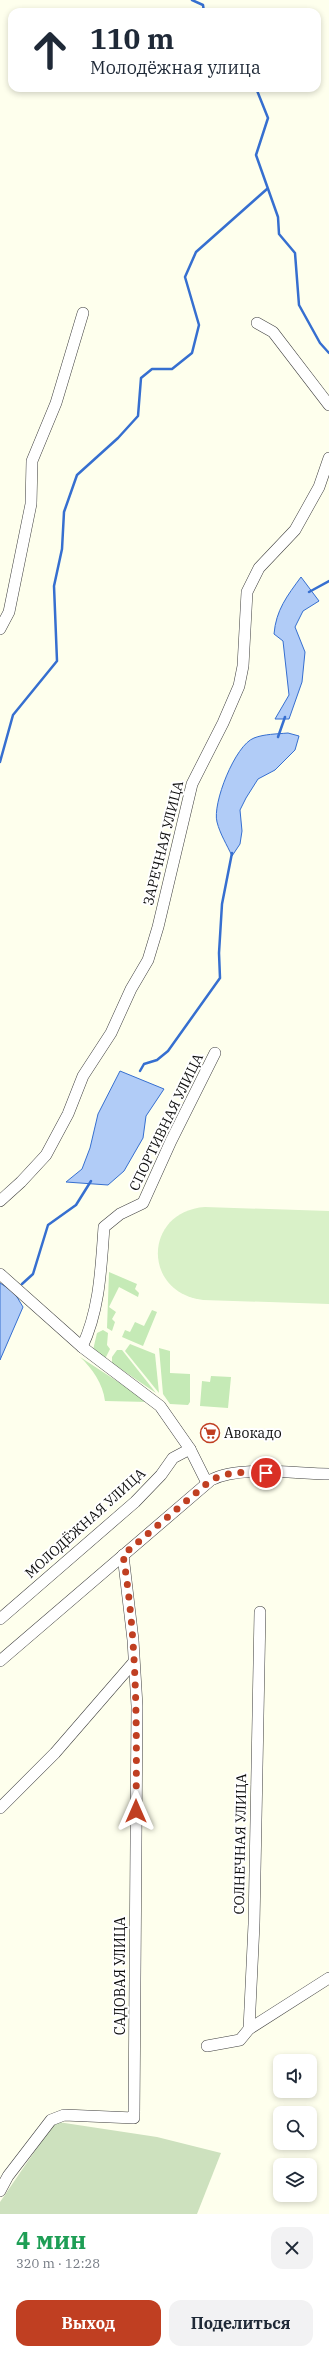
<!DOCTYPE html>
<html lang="ru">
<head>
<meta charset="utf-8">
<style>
	body { margin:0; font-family:"IBM Plex Serif",serif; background:#f2f2f3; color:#1f2937; height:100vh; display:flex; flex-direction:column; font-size:15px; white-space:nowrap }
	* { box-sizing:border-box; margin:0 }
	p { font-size:13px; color:#747a83 }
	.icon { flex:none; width:22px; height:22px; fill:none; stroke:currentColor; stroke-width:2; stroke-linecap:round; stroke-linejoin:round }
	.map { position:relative; height:2214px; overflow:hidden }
	.details { display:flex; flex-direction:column; background:#fff; flex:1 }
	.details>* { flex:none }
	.guide { position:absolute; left:8px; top:8px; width:313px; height:84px; border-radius:12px; box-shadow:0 2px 6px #0003; background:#fff; color:#1f2937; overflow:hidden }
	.tools { position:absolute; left:273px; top:2054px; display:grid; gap:8px }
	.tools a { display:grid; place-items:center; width:44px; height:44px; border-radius:8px; background:#fff; box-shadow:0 2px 6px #0003; font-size:20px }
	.pin { position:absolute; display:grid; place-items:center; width:34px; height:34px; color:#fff; margin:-17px; border:2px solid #fff; border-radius:50%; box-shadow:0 1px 4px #0007 }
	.me { position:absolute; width:44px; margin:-22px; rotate:0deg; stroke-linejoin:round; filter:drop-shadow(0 0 3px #0008) }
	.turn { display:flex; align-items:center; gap:14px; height:84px; padding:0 16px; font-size:18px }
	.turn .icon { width:52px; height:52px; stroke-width:2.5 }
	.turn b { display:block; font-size:28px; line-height:34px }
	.round { display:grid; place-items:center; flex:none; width:42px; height:42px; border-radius:12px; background:#f2f2f3 }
	.head { display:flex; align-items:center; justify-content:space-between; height:68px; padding:0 16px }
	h1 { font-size:24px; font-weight:700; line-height:30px; color:#1e9e55 }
	.button { display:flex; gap:8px; margin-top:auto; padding:8px 16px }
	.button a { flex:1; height:46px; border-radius:12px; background:#c03f22; color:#fff; font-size:16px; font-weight:700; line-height:46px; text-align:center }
	.button a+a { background:#f2f2f3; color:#1f2937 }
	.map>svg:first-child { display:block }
</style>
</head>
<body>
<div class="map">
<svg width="329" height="2214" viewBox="0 0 329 2214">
	<rect width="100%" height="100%" fill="#feffed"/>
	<g fill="#c5eab6">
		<polygon points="109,1272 137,1284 135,1289 139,1293 138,1297 119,1287 109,1307 116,1312 112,1319 115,1322 112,1331 107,1328"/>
		<polygon points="152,1310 157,1312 143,1346 122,1337 125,1330 130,1332 135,1322 144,1326"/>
		<polygon points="103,1330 108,1333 107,1345 110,1349 106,1357 103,1358 93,1350 97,1333"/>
		<polygon points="130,1344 155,1354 159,1393 125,1351"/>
		<polygon points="159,1348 170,1351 170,1373 190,1374 190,1402 188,1405 170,1404 163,1394"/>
		<polygon points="117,1350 122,1350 156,1393 112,1363 112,1357"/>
		<path d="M80,1357L149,1402L105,1401C103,1384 92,1368 80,1357Z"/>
		<polygon points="211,1376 231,1377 228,1408 200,1406 202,1381 210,1382"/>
	</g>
	<polygon fill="#cde1be" points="58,2122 157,2137 221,2153 197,2214 0,2214 0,2202 52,2126"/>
	<path fill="#d9f1c8" d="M205,1207L329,1211V1304L203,1300C141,1292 144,1211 205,1207Z"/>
	<g fill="#b1ccf7" stroke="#366fd0">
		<path d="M301,577L319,601L303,611L295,627L305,652L302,682L289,719H275L289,695L283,641L274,634C276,610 287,596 301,577Z"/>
		<path d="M288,733L299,736L295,750L275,770L258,779L246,798L240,810L242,831L240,844L232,856C227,845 220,834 217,822C212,804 235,745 254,738C264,734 277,734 288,733Z"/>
		<polygon points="120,1071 164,1089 146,1116 143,1138 124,1171 108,1185 66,1182 82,1169 90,1148 98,1114"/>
		<polygon points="0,1283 14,1292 23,1307 0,1360"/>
	</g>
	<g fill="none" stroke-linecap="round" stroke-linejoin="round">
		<g stroke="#366fd0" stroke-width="2.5">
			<polyline points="192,0 203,5 204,12"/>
			<polyline points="256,88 268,118 256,155 278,217 279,234 295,253 299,305 320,343 329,353"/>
			<polyline points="309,592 329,581"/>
			<polyline points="278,737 285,717"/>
			<polyline points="0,762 13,715 57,661 54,586 62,549 64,512 77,475 118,438 138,416 141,378 152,369 172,369 192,353 199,325 185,277 196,252 267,189"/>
			<polyline points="140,1071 144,1064 157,1060 168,1051 220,978 219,953 222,904 232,853"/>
			<polyline points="22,1284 33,1274 48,1225 76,1205 91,1181"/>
		</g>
		<defs>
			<g id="minor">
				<polyline points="257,323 273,332 329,405"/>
				<polyline points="0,629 9,612 31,504 32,461 56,403 83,313"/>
				<polyline points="0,1201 21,1182 46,1155 68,1114 83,1076 111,1033 131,989 148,960 158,927 192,784 223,723 239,686 243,666 247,592 259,568 295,530 319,487 329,458"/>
				<polyline points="0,1274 82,1347 160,1406 190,1449 207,1483"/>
				<path d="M82,1347C100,1309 101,1267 104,1227L120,1214L143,1203L171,1141L215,1053"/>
				<polyline points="0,1619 135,1502 161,1475 173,1458 190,1449"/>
				<path d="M0,1661L211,1480C240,1465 296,1474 329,1474"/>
				<polyline points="0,1808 55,1753 133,1663"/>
				<polyline points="249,2029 254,1924 260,1612"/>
				<polyline points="207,2046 240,2040 249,2029 329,1978"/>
				<polyline points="0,2191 8,2176 51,2120 64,2115 134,2118 137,1706 133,1640 123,1555"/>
			</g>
		</defs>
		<use href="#minor" stroke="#404040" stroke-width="12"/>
		<use href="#minor" stroke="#fff" stroke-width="11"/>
	</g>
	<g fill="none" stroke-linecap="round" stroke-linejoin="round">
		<path stroke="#c03f22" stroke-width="7" stroke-dasharray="0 12.6" d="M136,1811C137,1725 137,1640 123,1555L211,1480C229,1471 247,1472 266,1473"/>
	</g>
	<defs>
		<symbol id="supermarket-ring" viewBox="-11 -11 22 22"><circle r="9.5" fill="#fff" stroke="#c03f22" stroke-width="1.5"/><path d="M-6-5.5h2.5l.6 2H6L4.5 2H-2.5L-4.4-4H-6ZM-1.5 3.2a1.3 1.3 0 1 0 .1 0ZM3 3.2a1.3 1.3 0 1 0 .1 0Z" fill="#c03f22"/></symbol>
	</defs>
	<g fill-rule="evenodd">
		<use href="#supermarket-ring" x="199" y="1422" width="22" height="22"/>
	</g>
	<g text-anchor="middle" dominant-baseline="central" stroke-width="4" stroke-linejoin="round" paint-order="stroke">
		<g font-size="14" fill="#0d0d0d" stroke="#fff">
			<text transform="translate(163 843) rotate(-76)">ЗАРЕЧНАЯ УЛИЦА</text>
			<text transform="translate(166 1122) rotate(-64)">СПОРТИВНАЯ УЛИЦА</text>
			<text transform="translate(85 1523) rotate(-42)">МОЛОДЁЖНАЯ УЛИЦА</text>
			<text transform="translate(240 1844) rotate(-89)">СОЛНЕЧНАЯ УЛИЦА</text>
			<text transform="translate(120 1976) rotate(-90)">САДОВАЯ УЛИЦА</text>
		</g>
		<g font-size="14" fill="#0d0d0d" stroke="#fff" text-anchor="start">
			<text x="224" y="1433">Авокадо</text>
		</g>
	</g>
</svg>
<div class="tools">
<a><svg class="icon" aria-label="sound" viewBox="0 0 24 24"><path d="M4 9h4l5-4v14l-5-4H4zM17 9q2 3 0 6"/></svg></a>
<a><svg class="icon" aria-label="search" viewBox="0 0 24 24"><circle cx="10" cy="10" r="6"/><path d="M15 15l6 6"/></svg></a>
<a><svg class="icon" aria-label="layers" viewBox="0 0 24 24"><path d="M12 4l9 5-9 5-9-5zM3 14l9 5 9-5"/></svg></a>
</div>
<div class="pin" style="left:266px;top:1473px;background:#d93025"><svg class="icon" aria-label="arrive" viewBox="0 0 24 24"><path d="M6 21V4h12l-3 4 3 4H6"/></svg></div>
<svg class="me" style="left:136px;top:1811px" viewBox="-20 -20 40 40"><path d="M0-17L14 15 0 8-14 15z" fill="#c03f22" stroke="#fff" stroke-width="4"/></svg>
<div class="guide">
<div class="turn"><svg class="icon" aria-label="ahead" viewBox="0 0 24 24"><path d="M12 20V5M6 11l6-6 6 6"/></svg><div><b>110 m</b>Молодёжная улица</div></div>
</div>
</div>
<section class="details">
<div class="head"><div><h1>4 мин</h1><p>320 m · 12:28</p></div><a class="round"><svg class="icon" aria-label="close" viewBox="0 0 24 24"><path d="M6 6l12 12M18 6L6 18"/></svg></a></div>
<div class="button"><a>Выход</a><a>Поделиться</a></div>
</section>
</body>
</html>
